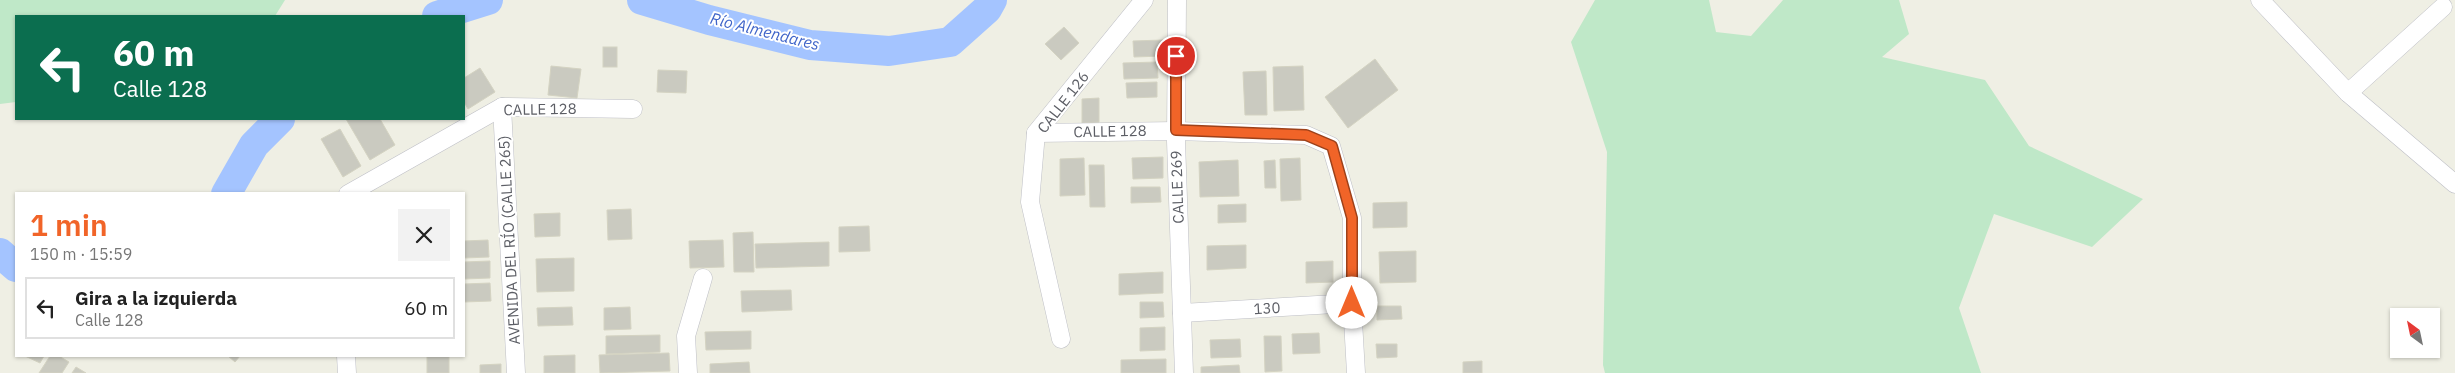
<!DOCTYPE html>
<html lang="es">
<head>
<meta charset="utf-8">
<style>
	body { margin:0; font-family:"IBM Plex Sans",sans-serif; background:#f2f2f2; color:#222; height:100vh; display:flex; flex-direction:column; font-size:19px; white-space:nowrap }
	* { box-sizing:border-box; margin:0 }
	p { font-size:16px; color:#767676 }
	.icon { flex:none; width:28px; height:28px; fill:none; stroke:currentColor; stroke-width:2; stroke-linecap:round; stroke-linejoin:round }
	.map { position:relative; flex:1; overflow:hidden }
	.side { position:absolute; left:15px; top:192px; width:450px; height:165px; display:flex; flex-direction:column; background:#fff; border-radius:0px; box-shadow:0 1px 4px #0004 }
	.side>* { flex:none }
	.top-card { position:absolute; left:15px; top:15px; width:450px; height:105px; border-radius:0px; box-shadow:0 1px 4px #0004; background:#0b6e4f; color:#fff; overflow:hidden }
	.needle { width:32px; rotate:327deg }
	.tools { position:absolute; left:2390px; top:308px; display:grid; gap:10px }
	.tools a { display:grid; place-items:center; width:50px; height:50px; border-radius:0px; background:#fff; box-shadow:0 1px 4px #0004; font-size:25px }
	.pin { position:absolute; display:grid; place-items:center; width:42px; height:42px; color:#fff; margin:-21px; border:2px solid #fff; border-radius:50%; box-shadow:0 1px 5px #0007 }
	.me { position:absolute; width:55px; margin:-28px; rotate:0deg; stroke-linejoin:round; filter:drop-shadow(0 0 4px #0008) }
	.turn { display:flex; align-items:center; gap:18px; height:105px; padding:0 15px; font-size:22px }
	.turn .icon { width:65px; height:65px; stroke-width:2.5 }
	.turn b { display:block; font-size:35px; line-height:42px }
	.round { display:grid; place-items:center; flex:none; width:52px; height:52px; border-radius:0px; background:#f2f2f2 }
	.head { display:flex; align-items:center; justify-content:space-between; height:85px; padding:0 15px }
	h1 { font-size:30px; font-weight:600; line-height:38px; color:#f16428 }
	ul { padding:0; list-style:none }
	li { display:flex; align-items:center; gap:15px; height:62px; margin:0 10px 8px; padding:0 5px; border:2px solid #e0e0e0; border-radius:0px }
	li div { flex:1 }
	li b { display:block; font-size:19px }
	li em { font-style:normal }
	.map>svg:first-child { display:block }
</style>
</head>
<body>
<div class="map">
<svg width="2455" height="373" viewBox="0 0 2455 373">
	<rect width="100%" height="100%" fill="#efefe4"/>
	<g fill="#bfe8c8">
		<polygon points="0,0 285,0 275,16 16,16 16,102 0,104"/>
		<polygon points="1595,0 1709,0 1716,32 1751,36 1783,0 1899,0 1909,34 1882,57 1985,80 2029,146 2143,199 2092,247 1994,214 1959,308 1981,373 1605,373 1603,365 1607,152 1571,42"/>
	</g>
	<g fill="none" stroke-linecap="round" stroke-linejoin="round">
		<g stroke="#a4c4ff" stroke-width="30">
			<polyline points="642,0 709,20 810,45 889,51 950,42 987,9 992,0"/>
			<polyline points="437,16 488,0"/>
			<polyline points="226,194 254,145 280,119"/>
			<polyline points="0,253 16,267"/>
		</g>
	</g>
	<g fill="#cacac0" stroke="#d4d3c2">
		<polygon points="1064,27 1079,43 1061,60 1045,44"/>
		<polygon points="1163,40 1163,56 1134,57 1133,41"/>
		<rect x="603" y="47" width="14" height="20"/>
		<polygon points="1375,59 1398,90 1348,128 1325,97"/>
		<polygon points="1157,62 1158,78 1124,79 1123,63"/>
		<polygon points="551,66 581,69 577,98 548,95"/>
		<polygon points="1303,66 1304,110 1274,111 1273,67"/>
		<polygon points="480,68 495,92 468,109 464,102 464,78"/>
		<polygon points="658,70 687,71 686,93 657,92"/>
		<polygon points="1266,71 1267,115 1245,115 1243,72"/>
		<polygon points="1157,82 1157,97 1127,98 1126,83"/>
		<polygon points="1099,98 1099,122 1082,123 1082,99"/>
		<polygon points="346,119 380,119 395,145 370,160"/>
		<polygon points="340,129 361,166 343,177 321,139"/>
		<polygon points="1163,157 1163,178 1133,179 1132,158"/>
		<polygon points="1084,158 1085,195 1060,196 1060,159"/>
		<polygon points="1300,158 1301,200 1281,201 1280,159"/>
		<polygon points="1238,160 1239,196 1200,197 1199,162"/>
		<polygon points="1275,160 1276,188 1265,188 1264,161"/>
		<polygon points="1089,165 1104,165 1105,207 1090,207"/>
		<polygon points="1131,187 1160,187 1161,202 1131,203"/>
		<polygon points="1407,202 1407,227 1373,228 1373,203"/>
		<polygon points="1246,204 1246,222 1218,223 1218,205"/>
		<polygon points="631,209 632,239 608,240 607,210"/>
		<polygon points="560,213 560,236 535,237 534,214"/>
		<polygon points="869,226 870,251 839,252 839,227"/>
		<polygon points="753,232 754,272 734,272 733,233"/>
		<polygon points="488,240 489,257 464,258 464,241"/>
		<polygon points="723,240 724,267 690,268 689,241"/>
		<polygon points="829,242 829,266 756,268 755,244"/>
		<polygon points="1246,245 1246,268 1207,270 1207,246"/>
		<polygon points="1416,251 1416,282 1380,283 1379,252"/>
		<polygon points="574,258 574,291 537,292 536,259"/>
		<polygon points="490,261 490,278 464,279 464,262"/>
		<polygon points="1333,261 1333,282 1306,283 1306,262"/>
		<polygon points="1163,272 1163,293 1119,295 1119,274"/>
		<polygon points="490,283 491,301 464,302 464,284"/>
		<polygon points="791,290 792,310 742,312 741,291"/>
		<polygon points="1140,302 1163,302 1164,317 1140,318"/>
		<polygon points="1377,306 1401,306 1402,319 1377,320"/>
		<polygon points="572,307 573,325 538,326 537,308"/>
		<polygon points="630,307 631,329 604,330 604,308"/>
		<polygon points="1165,327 1165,350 1140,351 1140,328"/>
		<polygon points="751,331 751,349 706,350 705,332"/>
		<polygon points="1319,333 1320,353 1293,354 1292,334"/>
		<polygon points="660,335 660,352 606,354 606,336"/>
		<polygon points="1264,336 1281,336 1282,371 1265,372"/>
		<polygon points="1240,339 1241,357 1211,358 1210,340"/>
		<polygon points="1376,344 1397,344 1397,357 1377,358"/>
		<polygon points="669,353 670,371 600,373 599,355"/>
		<polygon points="575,355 575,373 544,373 544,356"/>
		<polygon points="25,356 44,356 40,363"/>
		<polygon points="50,356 59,356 69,362 62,373 39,373"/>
		<polygon points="228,356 240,356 235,362"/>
		<rect x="427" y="356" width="22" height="17"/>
		<polygon points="1166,359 1166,373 1121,373 1121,360"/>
		<polygon points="1482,361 1482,373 1463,373 1463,362"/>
		<polygon points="749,362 750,373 710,373 710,364"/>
		<polygon points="501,364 501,373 480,373 480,365"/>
		<polygon points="1239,365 1240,373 1201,373 1201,367"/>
		<polygon points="76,367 86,373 72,373"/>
	</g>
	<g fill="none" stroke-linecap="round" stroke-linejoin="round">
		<defs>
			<g id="minor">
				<polyline points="1177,0 1176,141 1184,373"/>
				<polyline points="2260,0 2348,93 2455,184"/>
				<polyline points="2348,93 2443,7"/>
				<polyline points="502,107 516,373"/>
				<polyline points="1036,133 1176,131 1306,135 1331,146 1352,218 1352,303 1356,373"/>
				<polyline points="348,194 502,107 633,109"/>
				<polyline points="1182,313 1352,303"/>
				<polyline points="1061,339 1030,202 1036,133 1144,0"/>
				<polyline points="346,356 347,373"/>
				<polyline points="688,373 686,336 703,278"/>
			</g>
		</defs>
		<use href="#minor" stroke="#bebfc6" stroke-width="19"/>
		<use href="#minor" stroke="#fff" stroke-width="18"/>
	</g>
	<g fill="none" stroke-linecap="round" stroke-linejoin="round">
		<defs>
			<polyline id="route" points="1176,56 1176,130 1306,135 1332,146 1352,218 1352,303"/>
		</defs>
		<use href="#route" stroke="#9d411a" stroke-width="12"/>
		<use href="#route" stroke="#f16428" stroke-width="9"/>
	</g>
	<g text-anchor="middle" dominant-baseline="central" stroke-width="4" stroke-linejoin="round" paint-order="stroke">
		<g font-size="15" fill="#5c5e65" stroke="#fff">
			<text transform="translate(1063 102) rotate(-52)">CALLE 126</text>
			<text transform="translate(540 109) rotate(-1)">CALLE 128</text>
			<text transform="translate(1110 131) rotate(-1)">CALLE 128</text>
			<text transform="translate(1177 187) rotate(-92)">CALLE 269</text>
			<text transform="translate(509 240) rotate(-93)">AVENIDA DEL RÍO (CALLE 265)</text>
			<text transform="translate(1267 308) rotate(-3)">130</text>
		</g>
		<g font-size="16" font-style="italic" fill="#4065c9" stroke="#fff">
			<text transform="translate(765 31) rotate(14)">Río Almendares</text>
		</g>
	</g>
</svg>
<div class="tools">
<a><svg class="needle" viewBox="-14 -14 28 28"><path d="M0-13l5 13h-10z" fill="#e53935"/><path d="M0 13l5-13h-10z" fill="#767676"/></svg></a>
</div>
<div class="pin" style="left:1176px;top:56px;background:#d93025"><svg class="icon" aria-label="arrive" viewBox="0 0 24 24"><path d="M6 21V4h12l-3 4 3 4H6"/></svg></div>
<svg class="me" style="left:1352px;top:303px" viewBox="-20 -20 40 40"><circle r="19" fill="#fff"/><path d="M0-13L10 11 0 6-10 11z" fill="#f16428"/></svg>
<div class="top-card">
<div class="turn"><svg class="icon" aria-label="left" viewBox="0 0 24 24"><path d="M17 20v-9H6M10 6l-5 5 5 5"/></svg><div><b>60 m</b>Calle 128</div></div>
</div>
<section class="side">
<div class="head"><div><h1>1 min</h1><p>150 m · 15:59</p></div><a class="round"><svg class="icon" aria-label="close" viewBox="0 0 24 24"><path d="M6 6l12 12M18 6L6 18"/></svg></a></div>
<ul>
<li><svg class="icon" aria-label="left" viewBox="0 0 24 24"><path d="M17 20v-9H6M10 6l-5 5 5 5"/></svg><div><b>Gira a la izquierda</b><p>Calle 128</p></div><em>60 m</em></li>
</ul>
</section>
</div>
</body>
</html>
